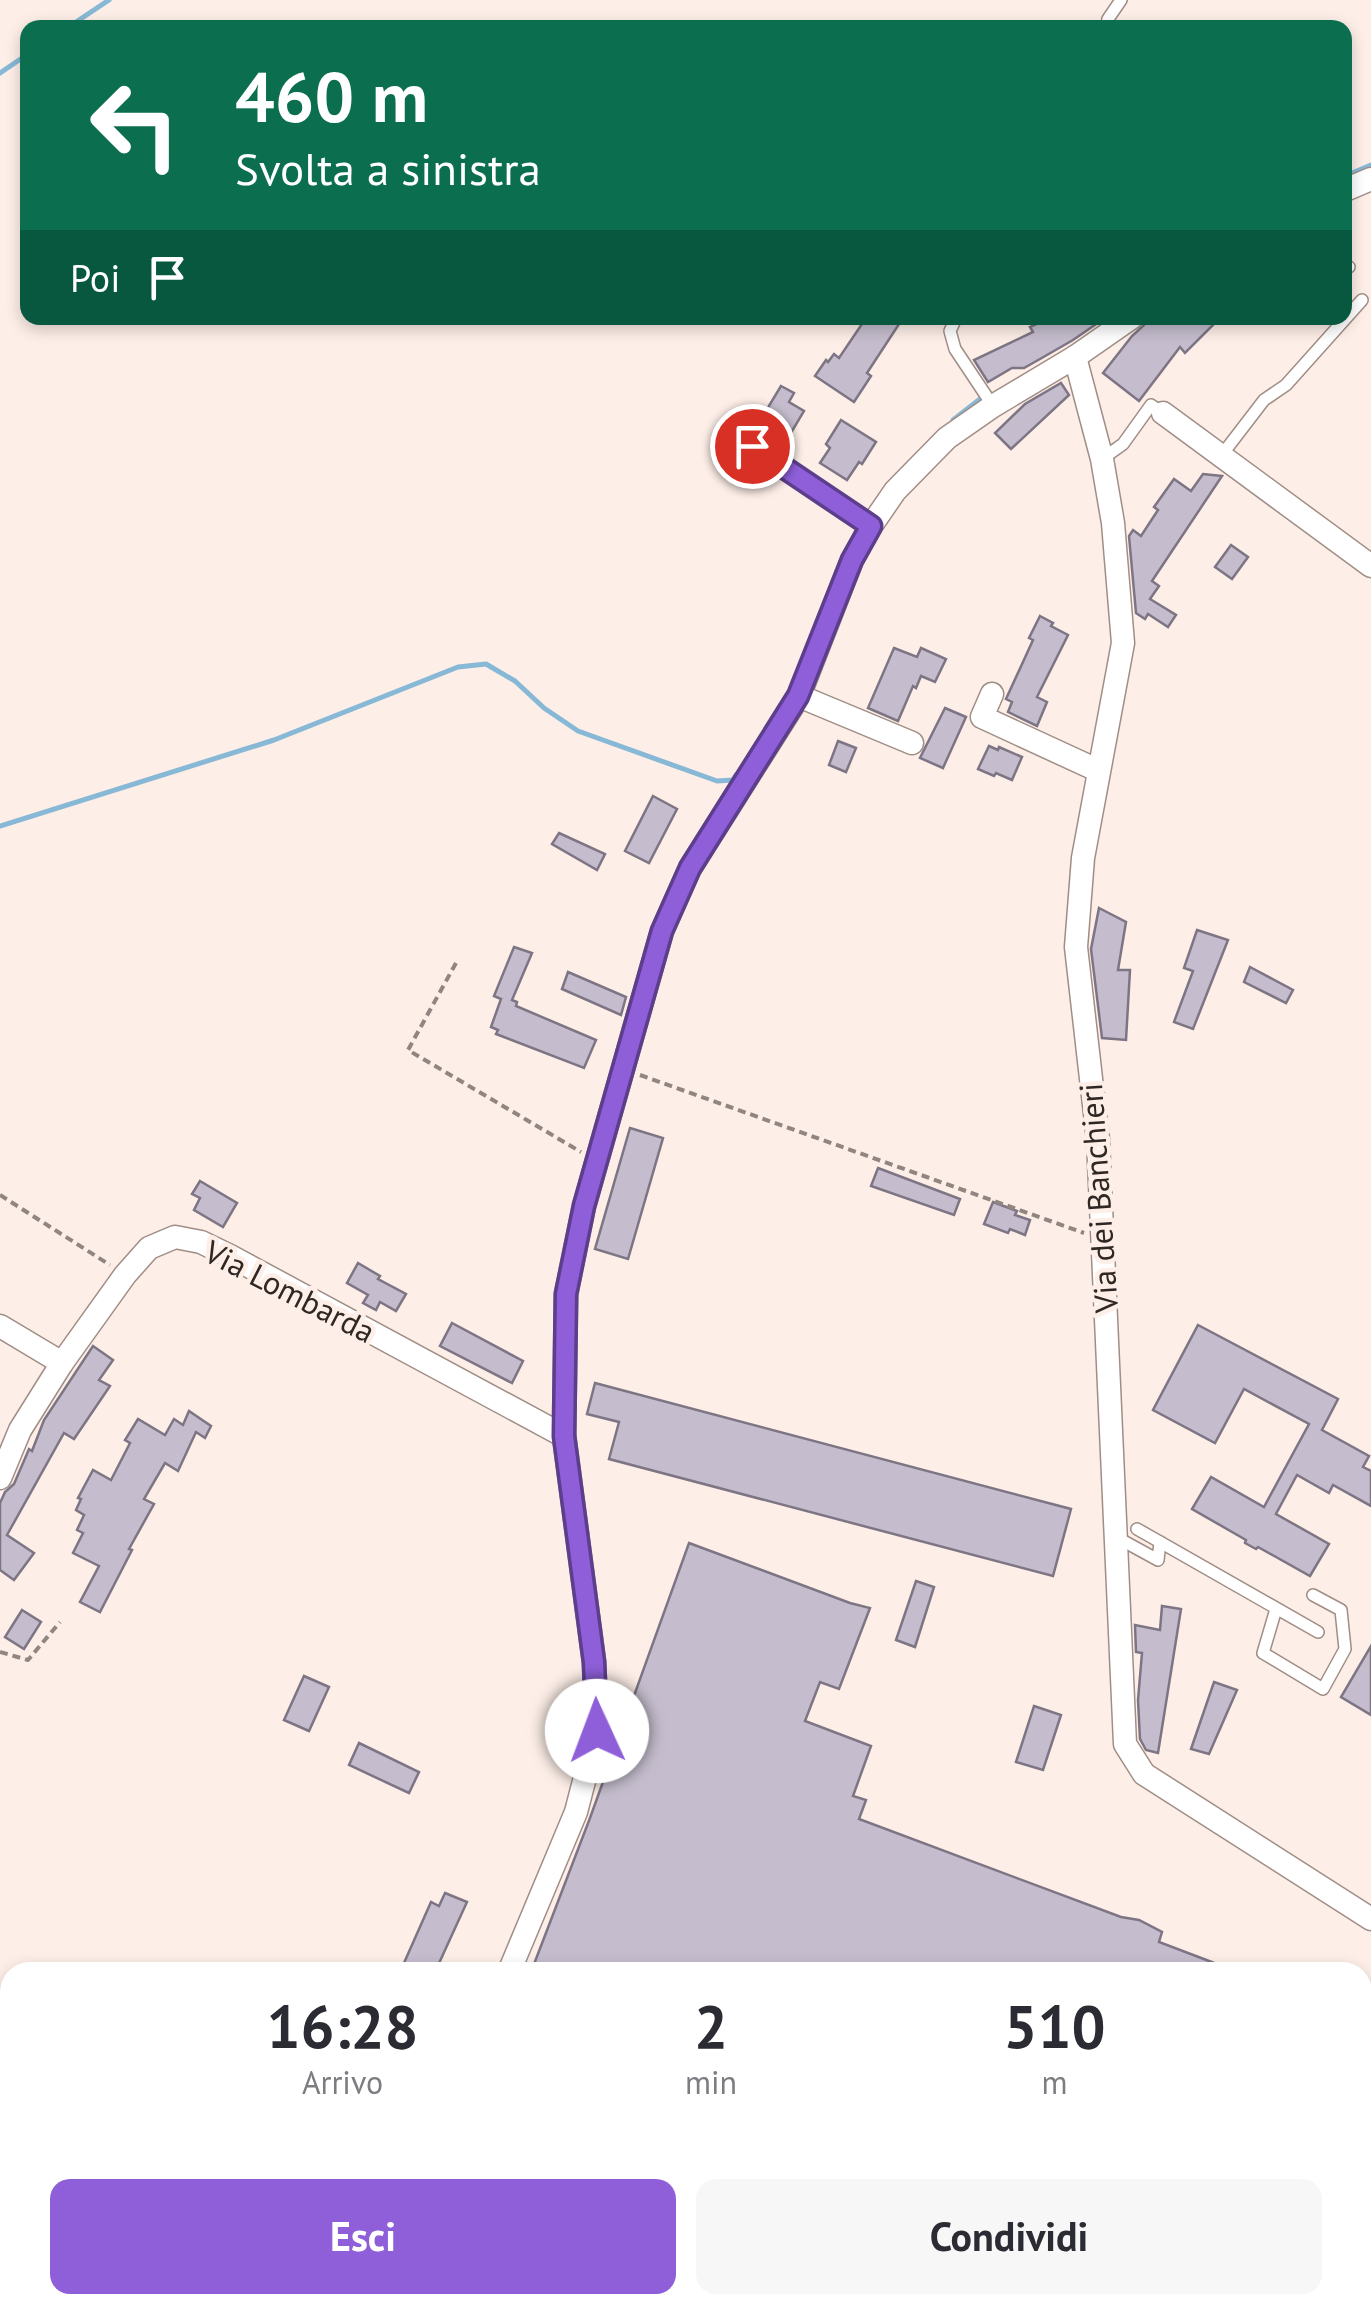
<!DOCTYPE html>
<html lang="it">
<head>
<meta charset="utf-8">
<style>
	body { margin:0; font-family:"PT Sans",sans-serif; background:#f7f7f7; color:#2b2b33; height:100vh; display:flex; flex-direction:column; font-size:38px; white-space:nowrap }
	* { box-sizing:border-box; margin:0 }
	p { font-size:32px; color:#7c7c81 }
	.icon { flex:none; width:55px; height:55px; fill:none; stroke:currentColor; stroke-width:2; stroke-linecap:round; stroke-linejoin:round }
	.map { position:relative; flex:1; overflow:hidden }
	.side { position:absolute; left:0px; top:1962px; width:1372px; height:352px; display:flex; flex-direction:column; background:#fff; border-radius:30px 30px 0 0; box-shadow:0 5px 15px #0003 }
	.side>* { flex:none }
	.hud { position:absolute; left:20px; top:20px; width:1332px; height:305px; border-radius:20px; box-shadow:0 5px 15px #0003; background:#0b6e4f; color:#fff; overflow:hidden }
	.pin { position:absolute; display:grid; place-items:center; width:85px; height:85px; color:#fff; margin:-42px; border:5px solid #fff; border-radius:50%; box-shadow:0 2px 10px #0007 }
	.me { position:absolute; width:110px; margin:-55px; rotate:358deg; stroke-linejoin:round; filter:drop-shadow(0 0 8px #0008) }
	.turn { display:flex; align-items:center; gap:35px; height:210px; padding:0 50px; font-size:45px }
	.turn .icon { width:130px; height:130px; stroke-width:2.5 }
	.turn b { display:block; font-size:70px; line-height:85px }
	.then { display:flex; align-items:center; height:95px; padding:0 50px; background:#0003; gap:20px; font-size:38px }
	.eta { display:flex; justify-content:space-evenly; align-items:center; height:170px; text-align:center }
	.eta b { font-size:60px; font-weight:700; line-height:70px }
	.button { display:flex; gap:20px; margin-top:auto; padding:20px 50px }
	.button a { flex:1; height:115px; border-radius:20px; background:#8e5fd9; color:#fff; font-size:40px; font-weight:700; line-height:115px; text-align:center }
	.button a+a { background:#f7f7f7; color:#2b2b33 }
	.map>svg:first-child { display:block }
</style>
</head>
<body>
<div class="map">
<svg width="1371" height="2313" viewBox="0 0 1371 2313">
	<rect width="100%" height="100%" fill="#fdeee7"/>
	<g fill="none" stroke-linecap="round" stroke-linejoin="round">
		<g stroke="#87b8d6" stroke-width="5">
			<polyline points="67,28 109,0"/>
			<polyline points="0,73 28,54"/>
			<polyline points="1345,176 1371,165"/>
			<polyline points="953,420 980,399"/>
			<polyline points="0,826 274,740 458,667 486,664 515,681 544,708 578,731 717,781 733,780 736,775"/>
		</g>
	</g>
	<g fill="#c5bdcd" stroke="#7d7584" stroke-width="2.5">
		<polygon points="866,318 903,318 867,373 871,376 854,402 815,376 826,360 828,362 834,354 839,358"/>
		<polygon points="1049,318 1105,318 1073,340 1040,359 1024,368 1012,368 988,382 974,360 1033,332 1030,327"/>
		<polygon points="1146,318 1220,318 1185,353 1180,347 1139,401 1103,373 1132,336 1144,325"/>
		<polygon points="1061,383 1069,395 1011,449 995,433 1025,404"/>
		<polygon points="781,386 794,393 789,402 804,411 788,438 758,424"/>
		<polygon points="841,420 876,442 862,464 859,462 847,480 820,463 830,448 826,444"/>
		<polygon points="1203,474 1222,476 1152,581 1159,586 1150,599 1176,615 1168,627 1148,614 1145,619 1136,613 1129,536 1133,530 1141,536 1158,510 1154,507 1174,479 1191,491"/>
		<polygon points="1231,545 1248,557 1232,579 1215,567"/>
		<polygon points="1040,616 1053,623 1051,626 1068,635 1037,697 1047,702 1037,726 1008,712 1012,702 1006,699 1033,640 1029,638"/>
		<polygon points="894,648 917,657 921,648 946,659 935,682 921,676 916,688 913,686 898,721 868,708"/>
		<polygon points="945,708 966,717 943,768 920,758"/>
		<polygon points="838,741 856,748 846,772 829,765"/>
		<polygon points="989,746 998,750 999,747 1022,757 1012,780 996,773 994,776 978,769"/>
		<polygon points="653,796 677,809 649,863 625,851"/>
		<polygon points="559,833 605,854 597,870 552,844"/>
		<polygon points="1099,908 1126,922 1118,970 1130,970 1126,1040 1102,1038 1091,949"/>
		<polygon points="1197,930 1228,940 1193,1029 1174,1022 1193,971 1184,968"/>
		<polygon points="514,947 532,953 512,1000 517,1002 516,1006 596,1040 584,1068 496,1034 498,1030 491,1027 501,999 494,996"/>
		<polygon points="1250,967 1293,990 1286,1003 1244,982"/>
		<polygon points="568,972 626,997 621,1015 562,989"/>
		<polygon points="630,1128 663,1138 628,1259 595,1249"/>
		<polygon points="878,1168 960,1199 954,1215 871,1186"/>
		<polygon points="200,1181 237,1203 223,1227 194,1210 200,1198 192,1194"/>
		<polygon points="993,1202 1017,1211 1015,1215 1030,1220 1025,1235 1010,1229 1008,1233 984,1224"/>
		<polygon points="358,1263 380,1276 378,1279 406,1294 396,1311 380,1302 376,1310 363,1303 368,1295 347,1283"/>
		<polygon points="452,1323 523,1361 512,1383 440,1346"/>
		<polygon points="1198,1325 1338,1399 1322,1430 1369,1456 1363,1467 1371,1471 1371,1506 1333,1485 1329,1493 1297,1475 1276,1514 1329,1544 1310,1576 1258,1547 1256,1549 1245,1543 1246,1540 1192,1509 1211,1477 1264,1507 1309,1424 1244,1389 1215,1443 1153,1410"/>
		<polygon points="93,1346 113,1360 99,1380 110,1386 74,1439 64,1433 7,1535 34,1553 14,1580 0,1570 0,1503 5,1492 14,1484 29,1449 32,1451 44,1420"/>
		<polygon points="595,1383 1071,1509 1053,1576 609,1459 619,1422 587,1414"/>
		<polygon points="189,1411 211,1426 205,1438 196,1432 178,1471 165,1463 144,1499 154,1504 129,1549 132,1550 100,1612 80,1602 99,1566 73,1553 83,1533 77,1530 84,1515 76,1510 81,1499 78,1498 93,1470 111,1480 130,1443 125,1440 138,1419 165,1435 174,1419 183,1425"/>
		<polygon points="689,1543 850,1603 870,1608 839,1689 820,1682 805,1721 871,1746 853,1796 866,1800 859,1819 1121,1917 1139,1920 1162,1932 1159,1942 1238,1972 531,1972 590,1818"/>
		<polygon points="916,1581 934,1587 915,1647 896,1640"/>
		<polygon points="1162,1606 1181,1609 1158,1753 1146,1750 1140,1739 1138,1700 1142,1653 1136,1652 1135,1625 1160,1630"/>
		<polygon points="22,1610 41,1622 24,1649 5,1637"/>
		<polygon points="1371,1646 1371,1715 1341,1697"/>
		<polygon points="304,1676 329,1687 309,1731 284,1720"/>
		<polygon points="1214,1682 1237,1690 1209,1754 1191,1749"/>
		<polygon points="1034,1706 1061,1715 1043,1770 1016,1762"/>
		<polygon points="359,1743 419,1772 409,1793 349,1765"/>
		<polygon points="445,1893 467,1902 435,1972 400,1972 431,1902 439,1906"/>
	</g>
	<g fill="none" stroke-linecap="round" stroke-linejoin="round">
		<defs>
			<g id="service">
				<polyline points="1106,28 1108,19 1121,0"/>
				<polyline points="1345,264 1349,267"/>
				<polyline points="956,318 950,331 955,349 993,406"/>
				<polyline points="752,446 871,526"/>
				<polyline points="1221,456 1264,400 1286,385 1362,300"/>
				<polyline points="1102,459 1123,444 1151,405 1163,413"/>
				<polyline points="1116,1537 1158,1560 1160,1542 1137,1529"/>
				<polyline points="1160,1542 1318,1632"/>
				<polyline points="1276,1609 1263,1653 1323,1689 1345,1649 1341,1610 1313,1595"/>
				<polyline points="1309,2313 1312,2305"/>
			</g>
			<g id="minor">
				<polyline points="1345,190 1371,179"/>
				<polyline points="1075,357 1102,459 1113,523 1123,643 1083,858 1076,947 1098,1140 1125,1744 1144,1774 1371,1919"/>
				<polyline points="1163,413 1371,566"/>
				<polyline points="992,694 982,717 1097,770"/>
				<polyline points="799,696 912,743"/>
				<polyline points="0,1326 62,1363"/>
				<polyline points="0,1478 20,1430 62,1363 125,1275 149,1248 175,1237 201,1242 230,1256 564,1436"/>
				<polyline points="509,1972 576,1812 597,1731 594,1662 564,1436 566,1294 584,1206 662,931 690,868 799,696 852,560 871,526 895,491 947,438 993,406 1075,357 1131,318"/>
				<polyline points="316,2313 319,2305"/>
				<polyline points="1137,2313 1138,2305"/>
			</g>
			<g id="primary">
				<polyline points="1362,2248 1371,2226"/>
				<polyline points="1337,2313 1340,2305"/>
			</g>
		</defs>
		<use href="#service" stroke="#a08e86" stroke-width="14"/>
		<use href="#minor" stroke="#a08e86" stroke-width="25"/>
		<use href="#primary" stroke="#946e2a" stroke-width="38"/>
		<g stroke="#908580" stroke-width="4" stroke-dasharray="8 5" stroke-linecap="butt">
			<polyline points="456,963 408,1050 581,1152"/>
			<polyline points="640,1075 1084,1233"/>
			<polyline points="0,1195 110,1265"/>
			<polyline points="0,1652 28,1660 60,1622"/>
			<polyline points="1362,2200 1371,2177"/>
		</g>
		<use href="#service" stroke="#fff" stroke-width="11"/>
		<use href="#minor" stroke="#fff" stroke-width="22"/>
		<use href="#primary" stroke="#e0bf81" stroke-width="35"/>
	</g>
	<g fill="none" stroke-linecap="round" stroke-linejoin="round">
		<defs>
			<polyline id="route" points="597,1731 594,1662 564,1436 566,1294 584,1206 662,931 690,868 798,696 852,560 871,526 752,446"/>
		</defs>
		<use href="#route" stroke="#5c3e8d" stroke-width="25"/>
		<use href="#route" stroke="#8e5fd9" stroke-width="18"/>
	</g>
	<g text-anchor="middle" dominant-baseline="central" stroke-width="9" stroke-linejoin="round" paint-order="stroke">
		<g font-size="32" fill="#2e2723" stroke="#fdeee7">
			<text transform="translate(1098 1198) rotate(-94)">Via dei Banchieri</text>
			<text transform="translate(290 1291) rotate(27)">Via Lombarda</text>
		</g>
	</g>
</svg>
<div class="pin" style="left:752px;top:446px;background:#d93025"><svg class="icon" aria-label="arrive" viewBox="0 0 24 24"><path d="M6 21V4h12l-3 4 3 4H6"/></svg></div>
<svg class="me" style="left:597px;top:1731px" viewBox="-20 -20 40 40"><circle r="19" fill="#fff"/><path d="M0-13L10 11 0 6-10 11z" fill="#8e5fd9"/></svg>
<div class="hud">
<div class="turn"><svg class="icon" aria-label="left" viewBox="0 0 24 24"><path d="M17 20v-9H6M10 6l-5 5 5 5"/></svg><div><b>460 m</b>Svolta a sinistra</div></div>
<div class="then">Poi<svg class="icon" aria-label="arrive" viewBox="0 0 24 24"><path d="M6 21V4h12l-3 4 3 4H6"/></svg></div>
</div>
<section class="side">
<div class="eta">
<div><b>16:28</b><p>Arrivo</p></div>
<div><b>2</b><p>min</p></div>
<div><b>510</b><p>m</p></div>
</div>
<div class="button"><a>Esci</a><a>Condividi</a></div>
</section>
</div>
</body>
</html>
